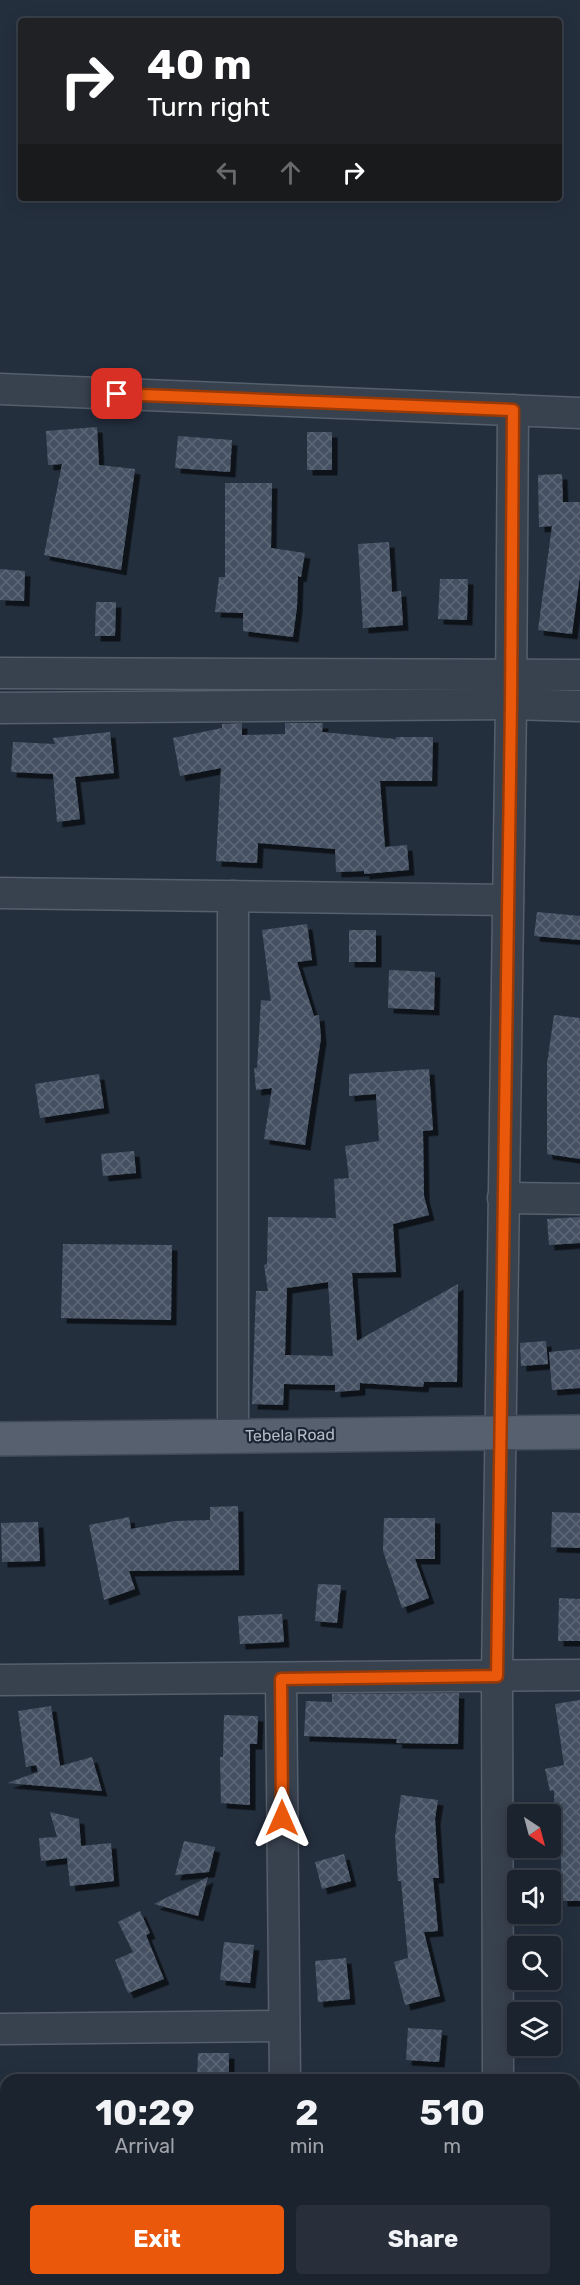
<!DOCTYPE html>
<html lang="en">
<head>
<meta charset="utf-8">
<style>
	body { margin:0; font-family:Rubik,sans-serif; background:#282f3a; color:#f1f3f6; height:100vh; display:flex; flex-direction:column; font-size:22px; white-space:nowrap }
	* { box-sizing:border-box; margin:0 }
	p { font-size:20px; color:#a0a4aa }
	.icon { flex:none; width:33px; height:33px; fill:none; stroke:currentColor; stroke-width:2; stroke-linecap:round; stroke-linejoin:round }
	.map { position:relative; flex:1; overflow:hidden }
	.sheet { position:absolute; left:0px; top:2074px; width:580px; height:212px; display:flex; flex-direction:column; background:#1b232e; border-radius:18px 18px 0 0; box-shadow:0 3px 15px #0003,0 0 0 2px #39404a }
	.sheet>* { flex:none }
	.banner { position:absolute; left:18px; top:18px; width:544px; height:183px; border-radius:6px; box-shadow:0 3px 15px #0003,0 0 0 2px #39404a; background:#202124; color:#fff; overflow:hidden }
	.needle { width:39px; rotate:144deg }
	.controls { position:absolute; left:507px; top:1804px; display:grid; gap:12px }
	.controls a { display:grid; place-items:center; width:54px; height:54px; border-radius:6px; background:#1b232e; box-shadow:0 3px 15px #0003,0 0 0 2px #39404a; font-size:30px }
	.pin { position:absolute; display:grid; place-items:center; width:51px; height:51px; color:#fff; margin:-26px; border-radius:12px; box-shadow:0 3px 9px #0006 }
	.me { position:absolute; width:66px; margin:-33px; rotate:0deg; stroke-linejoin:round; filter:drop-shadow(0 0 4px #0008) }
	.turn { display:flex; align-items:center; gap:21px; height:126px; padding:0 30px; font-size:27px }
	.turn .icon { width:78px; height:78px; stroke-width:2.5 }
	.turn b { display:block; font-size:42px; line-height:51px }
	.lanes { display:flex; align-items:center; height:57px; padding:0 30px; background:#0003; justify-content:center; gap:30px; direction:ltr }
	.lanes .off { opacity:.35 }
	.eta { display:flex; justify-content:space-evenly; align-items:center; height:102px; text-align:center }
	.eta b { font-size:36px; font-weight:700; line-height:42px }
	.primary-button { display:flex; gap:12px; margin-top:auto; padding:12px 30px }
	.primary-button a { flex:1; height:69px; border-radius:6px; background:#ea580c; color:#fff; font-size:24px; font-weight:700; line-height:69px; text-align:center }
	.primary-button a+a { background:#282f3a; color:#f1f3f6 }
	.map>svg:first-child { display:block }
</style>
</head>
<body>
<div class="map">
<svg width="580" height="2285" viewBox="0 0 580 2285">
	<defs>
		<pattern id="building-cross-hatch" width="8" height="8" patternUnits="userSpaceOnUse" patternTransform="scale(1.5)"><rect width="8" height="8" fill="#455162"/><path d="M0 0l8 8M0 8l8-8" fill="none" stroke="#5d6877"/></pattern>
		<filter id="shadow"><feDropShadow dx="5.5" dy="5.5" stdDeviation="0" flood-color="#0009"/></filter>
	</defs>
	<rect width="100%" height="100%" fill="#242f3e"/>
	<g fill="url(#building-cross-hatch)" fill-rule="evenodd" filter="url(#shadow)">
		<polygon points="97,427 99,465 135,469 121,570 44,555 62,464 48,465 46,431"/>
		<rect x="307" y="432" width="25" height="38"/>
		<polygon points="178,436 232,440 230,472 175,468"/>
		<polygon points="562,474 563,502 580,502 580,575 572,634 538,630 552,526 539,527 538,475"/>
		<polygon points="225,483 272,483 271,548 305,553 301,577 298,576 297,607 293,637 243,631 243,613 215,612 219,577 225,577"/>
		<polygon points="389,542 392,592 401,591 403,625 363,628 358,544"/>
		<polygon points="0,569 25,571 24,601 0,600"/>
		<polygon points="440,579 468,579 467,620 438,619"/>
		<polygon points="96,602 116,602 115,636 95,636"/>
		<polygon points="242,723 242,735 285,734 285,723 323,723 322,732 396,739 396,737 433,737 432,781 380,781 385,847 407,845 409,870 364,874 364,871 336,872 335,849 258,843 257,863 216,861 221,768 180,776 173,738 222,728 222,724"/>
		<polygon points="110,732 114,773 75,777 80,819 57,822 53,774 11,772 13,742 55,744 53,738"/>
		<polygon points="537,912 580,916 580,940 534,936"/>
		<polygon points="307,924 312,960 297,962 314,1016 319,1015 321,1038 305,1145 264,1139 272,1088 256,1090 254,1068 257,1068 261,1000 271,1001 262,930"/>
		<rect x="349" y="930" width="27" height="32"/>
		<polygon points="389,970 435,972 434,1010 388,1008"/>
		<polygon points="554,1015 580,1018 580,1159 547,1154 547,1064"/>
		<path d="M429,1069L433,1130L423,1131L424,1196L429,1215L393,1224L396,1272L352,1273L357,1341L458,1284L457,1382H424L423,1387L360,1383V1390L335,1392V1385L284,1384L283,1405L252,1404L256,1291H268L264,1265L267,1264L268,1217L336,1218L334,1179L349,1178L345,1146L379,1141L376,1094L349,1096V1074ZM328,1282L333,1356L285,1355L287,1288Z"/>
		<polygon points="99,1074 104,1108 40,1118 35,1084"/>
		<polygon points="134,1151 136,1173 103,1176 101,1154"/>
		<polygon points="580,1217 580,1243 549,1245 547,1219"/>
		<polygon points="63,1244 172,1245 171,1320 61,1318"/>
		<polygon points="546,1341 548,1364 521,1366 520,1343"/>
		<polygon points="580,1349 580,1388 552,1390 549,1352"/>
		<polygon points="238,1506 239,1570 129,1571 135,1589 104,1600 89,1525 129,1517 131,1529 175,1521 210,1520 210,1507"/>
		<polygon points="552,1512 580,1513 580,1548 551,1547"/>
		<polygon points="384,1518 435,1518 435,1559 415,1559 429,1598 402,1608 383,1551"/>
		<polygon points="38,1522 40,1561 2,1562 1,1523"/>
		<polygon points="318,1584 341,1585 337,1623 315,1621"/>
		<polygon points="559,1598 580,1599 580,1641 558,1641"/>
		<polygon points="282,1614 284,1642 240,1644 238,1616"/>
		<polygon points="459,1693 458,1744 396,1743 397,1739 304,1736 306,1701 332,1702 332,1694"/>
		<polygon points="580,1700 580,1901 562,1901 560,1828 555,1828 554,1790 550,1791 545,1769 564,1765 555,1704"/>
		<polygon points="51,1706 60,1766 92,1757 102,1791 7,1783 38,1772 36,1765 26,1767 18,1711"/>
		<polygon points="224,1715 258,1716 257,1744 250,1744 250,1805 221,1803 220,1757 223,1757"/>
		<polygon points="401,1795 438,1800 435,1819 439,1878 433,1878 438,1931 424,1932 440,1996 405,2005 394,1962 408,1958 401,1881 398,1881 395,1837"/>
		<polygon points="50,1812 79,1819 81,1846 111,1843 114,1881 70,1886 67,1858 41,1861 39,1838 57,1837"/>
		<polygon points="184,1841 215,1847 209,1872 175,1875"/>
		<polygon points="344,1854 351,1881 322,1889 315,1862"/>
		<polygon points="208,1877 198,1916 154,1904"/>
		<polygon points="140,1911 150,1933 146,1935 164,1979 128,1993 115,1960 133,1952 118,1922"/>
		<polygon points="224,1942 254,1945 250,1983 220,1980"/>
		<polygon points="346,1958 350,1999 318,2002 315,1961"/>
		<polygon points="408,2028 442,2030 439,2062 406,2060"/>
		<polygon points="198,2053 229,2053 229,2080 197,2080"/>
	</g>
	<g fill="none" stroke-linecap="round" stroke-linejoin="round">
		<defs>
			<g id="minor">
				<polyline points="0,389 580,413"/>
				<polyline points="0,673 580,675"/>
				<polyline points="0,708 511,704 580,706"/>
				<polyline points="0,893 508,900"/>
				<polyline points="233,896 233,1436"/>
				<polyline points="503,1198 580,1199"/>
				<polyline points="281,1679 285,2080"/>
				<polyline points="0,1680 580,1675"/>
				<polyline points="0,2029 284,2026"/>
				<polyline points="498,2080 497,1676 511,704 513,410"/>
			</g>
			<g id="major">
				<polyline points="0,1439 580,1432"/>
				<polyline points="574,2239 580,2239"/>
				<polyline points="0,2242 6,2242"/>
				<polyline points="0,2284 580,2283"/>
			</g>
		</defs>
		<use href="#minor" stroke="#565f6c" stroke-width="33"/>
		<use href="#major" stroke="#414a57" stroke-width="36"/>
		<use href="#minor" stroke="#38414e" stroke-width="30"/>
		<use href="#major" stroke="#56606e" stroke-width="33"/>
	</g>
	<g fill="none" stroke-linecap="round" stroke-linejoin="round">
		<defs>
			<polyline id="route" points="117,394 513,410 511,704 497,1676 281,1679 282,1818"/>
		</defs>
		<use href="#route" stroke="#983908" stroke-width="15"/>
		<use href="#route" stroke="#ea580c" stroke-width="10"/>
	</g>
	<g text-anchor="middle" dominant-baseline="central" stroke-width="4.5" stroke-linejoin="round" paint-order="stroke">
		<g font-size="16" fill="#b4bcc9" stroke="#1d2633">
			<text transform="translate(290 1435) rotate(-1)">Tebela Road</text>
		</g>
	</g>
</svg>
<div class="controls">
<a><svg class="needle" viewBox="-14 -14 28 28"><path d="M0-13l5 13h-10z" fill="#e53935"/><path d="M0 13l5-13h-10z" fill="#a0a4aa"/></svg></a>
<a><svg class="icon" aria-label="sound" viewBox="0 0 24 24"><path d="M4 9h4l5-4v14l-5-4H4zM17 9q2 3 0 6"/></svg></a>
<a><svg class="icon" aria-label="search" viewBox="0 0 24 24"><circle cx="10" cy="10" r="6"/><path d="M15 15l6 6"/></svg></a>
<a><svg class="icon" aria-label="layers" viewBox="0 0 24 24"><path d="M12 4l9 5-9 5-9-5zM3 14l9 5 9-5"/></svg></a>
</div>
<div class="pin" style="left:117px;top:394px;background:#d93025"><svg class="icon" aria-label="arrive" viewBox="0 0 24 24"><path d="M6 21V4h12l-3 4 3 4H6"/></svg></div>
<svg class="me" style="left:282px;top:1818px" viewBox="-20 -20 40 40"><path d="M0-17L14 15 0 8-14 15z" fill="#ea580c" stroke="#fff" stroke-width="4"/></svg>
<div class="banner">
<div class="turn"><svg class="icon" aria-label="right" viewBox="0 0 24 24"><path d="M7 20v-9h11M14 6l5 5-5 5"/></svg><div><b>40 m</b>Turn right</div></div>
<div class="lanes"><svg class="icon off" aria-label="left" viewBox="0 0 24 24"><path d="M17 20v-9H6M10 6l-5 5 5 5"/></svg><svg class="icon off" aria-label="ahead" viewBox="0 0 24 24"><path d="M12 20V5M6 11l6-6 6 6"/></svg><svg class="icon" aria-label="right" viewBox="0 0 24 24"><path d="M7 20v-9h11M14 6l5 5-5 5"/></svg></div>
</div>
<section class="sheet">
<div class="eta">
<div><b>10:29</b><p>Arrival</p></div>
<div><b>2</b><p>min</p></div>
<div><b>510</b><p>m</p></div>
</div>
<div class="primary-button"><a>Exit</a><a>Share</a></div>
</section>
</div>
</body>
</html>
